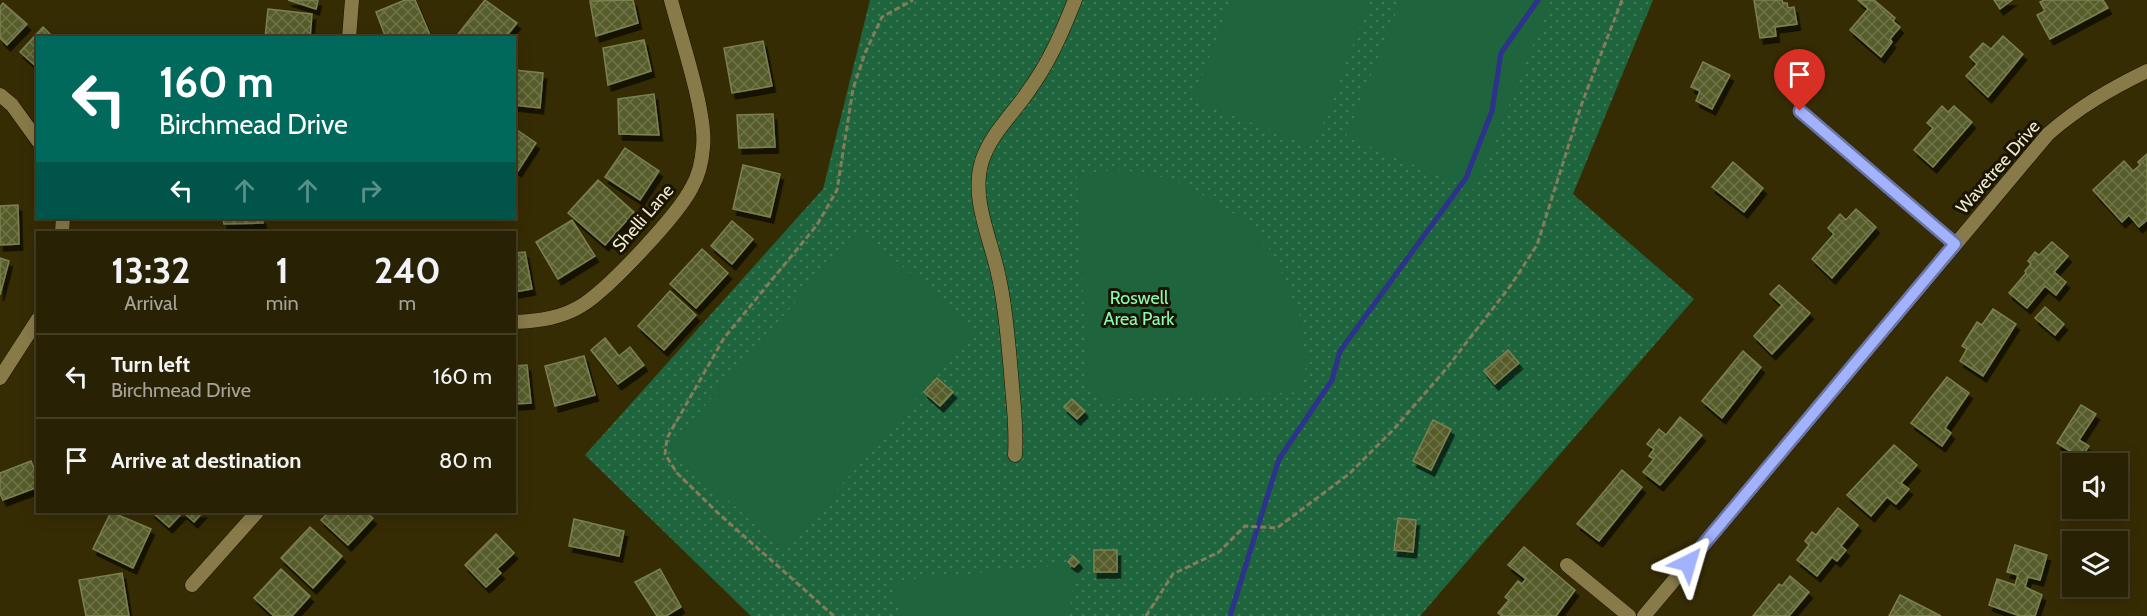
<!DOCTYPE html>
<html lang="en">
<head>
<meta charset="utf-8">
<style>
	body { margin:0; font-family:Cabin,sans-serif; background:#342e12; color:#f1f3f6; height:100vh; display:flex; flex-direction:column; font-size:22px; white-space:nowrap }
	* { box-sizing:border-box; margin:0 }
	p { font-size:20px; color:#a5a39a }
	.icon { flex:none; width:33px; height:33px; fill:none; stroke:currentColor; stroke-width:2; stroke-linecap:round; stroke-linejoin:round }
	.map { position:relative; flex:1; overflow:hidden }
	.side { position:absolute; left:36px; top:231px; width:480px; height:282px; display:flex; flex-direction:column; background:#282103; border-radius:0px; box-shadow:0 3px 15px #0003,0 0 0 2px #443e25 }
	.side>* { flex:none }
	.hud { position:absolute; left:36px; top:36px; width:480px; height:183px; border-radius:0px; box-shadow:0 3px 15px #0003,0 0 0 2px #443e25; background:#00695c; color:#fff; overflow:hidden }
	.controls { position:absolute; left:2062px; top:453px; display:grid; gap:12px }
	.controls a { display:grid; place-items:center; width:66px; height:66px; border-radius:0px; background:#282103; box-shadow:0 3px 15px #0003,0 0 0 2px #443e25; font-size:30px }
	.pin { position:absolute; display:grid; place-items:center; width:51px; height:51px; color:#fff; margin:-62px -26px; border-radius:50% 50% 50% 0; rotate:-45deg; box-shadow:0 0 6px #0007 }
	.pin .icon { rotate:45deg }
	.me { position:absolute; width:66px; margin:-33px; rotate:40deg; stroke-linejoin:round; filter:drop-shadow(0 0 4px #0008) }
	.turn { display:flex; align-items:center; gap:21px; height:126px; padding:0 24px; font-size:27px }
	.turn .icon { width:78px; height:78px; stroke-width:2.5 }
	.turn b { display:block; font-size:42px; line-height:51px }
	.lanes { display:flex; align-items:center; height:57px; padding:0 24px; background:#0003; justify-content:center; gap:30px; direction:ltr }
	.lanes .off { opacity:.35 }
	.eta { display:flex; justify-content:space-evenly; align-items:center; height:102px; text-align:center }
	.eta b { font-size:36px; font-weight:700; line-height:42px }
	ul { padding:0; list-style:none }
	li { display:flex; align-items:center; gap:18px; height:84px; padding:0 24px; border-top:2px solid #443e25 }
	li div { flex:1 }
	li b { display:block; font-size:22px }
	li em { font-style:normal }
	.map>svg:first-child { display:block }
</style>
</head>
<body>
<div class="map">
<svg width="2147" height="616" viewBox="0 0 2147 616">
	<defs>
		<pattern id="green-dots" width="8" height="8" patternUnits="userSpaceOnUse" patternTransform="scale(1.5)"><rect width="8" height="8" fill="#1e643c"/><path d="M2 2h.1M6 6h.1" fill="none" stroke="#3f7a57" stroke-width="1.8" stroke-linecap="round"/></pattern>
		<pattern id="building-cross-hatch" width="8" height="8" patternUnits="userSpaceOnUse" patternTransform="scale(1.5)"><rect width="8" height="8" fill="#575d2b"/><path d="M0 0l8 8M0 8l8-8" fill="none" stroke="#6f7449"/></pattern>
		<filter id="shadow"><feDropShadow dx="3.5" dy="6" stdDeviation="0" flood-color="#0009"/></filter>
	</defs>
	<rect width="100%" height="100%" fill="#362c04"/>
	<polygon fill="url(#green-dots)" points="870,0 1653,0 1573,194 1694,299 1420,616 751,616 585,455 823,189"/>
	<g fill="#1e643c">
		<polygon points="1231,0 1370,0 1314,147 1193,100"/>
		<polygon points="1401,0 1551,0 1475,190 1346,137"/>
		<polygon points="1114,170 1146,172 1184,184 1241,218 1273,253 1299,314 1306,357 1303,392 1102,400 1088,388 1077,174"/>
		<polygon points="859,229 976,330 785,550 668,448"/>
		<polygon points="1064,565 1074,574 1069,616 900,616 891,581"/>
	</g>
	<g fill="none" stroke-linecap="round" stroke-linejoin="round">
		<polyline stroke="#2d328c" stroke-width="5" points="1230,616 1279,459 1332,380 1340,351 1466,178 1492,111 1501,53 1538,0"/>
	</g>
	<g fill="url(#building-cross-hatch)" stroke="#7b814f" stroke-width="1.5" filter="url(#shadow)">
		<polygon points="288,0 318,0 316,9"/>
		<polygon points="405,0 415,0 430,35 423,38 386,38 376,12"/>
		<polygon points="485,0 517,23 505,38 455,38"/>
		<polygon points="633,0 638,23 596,36 590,1"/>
		<polygon points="1754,0 1782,0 1783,3 1787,3 1788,8 1794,7 1797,24 1775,27 1776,36 1760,38"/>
		<polygon points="1858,0 1874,0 1895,18 1893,21 1900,27 1890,39 1892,42 1881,57 1850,30 1868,9"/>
		<polygon points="1994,0 2012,0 2000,9"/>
		<polygon points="2044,0 2103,0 2108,8 2050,39 2037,15 2045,11 2040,2"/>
		<polygon points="3,3 27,24 7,45 0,38 0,7"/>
		<polygon points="268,9 312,14 310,38 265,38"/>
		<polygon points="43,27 54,38 38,38 38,68 20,52"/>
		<polygon points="2003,36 2023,54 1988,97 1966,76 1977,64 1970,57 1983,43 1991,49"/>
		<polygon points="644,40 651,71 608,85 603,48"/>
		<polygon points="763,41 772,86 732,93 724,48"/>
		<polygon points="1703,62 1730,75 1712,109 1696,101 1700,91 1691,87"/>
		<polygon points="514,70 543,73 540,108 514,105"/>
		<polygon points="654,94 659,135 619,134 618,99"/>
		<polygon points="1942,106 1948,112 1954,106 1972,122 1933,167 1914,150 1933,128 1927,123"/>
		<polygon points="773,114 775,147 739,148 737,115"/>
		<polygon points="514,128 536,143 518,171 514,168"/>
		<polygon points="625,148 659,171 640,200 605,177"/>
		<polygon points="2147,154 2147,220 2139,227 2129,215 2122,222 2093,190 2124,161 2133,171 2140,165 2138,162"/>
		<polygon points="1733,162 1763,188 1744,212 1712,187"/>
		<polygon points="743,165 780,174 770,217 733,209"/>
		<polygon points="598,180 634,212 605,245 568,213"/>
		<polygon points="18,205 19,244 0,245 0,206"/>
		<polygon points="1856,209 1876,227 1832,278 1812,259 1834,234 1828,228 1840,214 1846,220"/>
		<polygon points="223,218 262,218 263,223 224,224"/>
		<polygon points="572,220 595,256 558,279 536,242"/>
		<polygon points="732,221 753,239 732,264 711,246"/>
		<polygon points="2052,242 2068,256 2054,272 2066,282 2056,295 2045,286 2027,308 2009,293 2026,273 2025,271 2031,264 2028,261 2035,252 2039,255"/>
		<polygon points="702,249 728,273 696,308 670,284"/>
		<polygon points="525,252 532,289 514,292 514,253"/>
		<polygon points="0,258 9,261 0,295"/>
		<polygon points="1779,285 1810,313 1772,354 1754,336 1782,305 1770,294"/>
		<polygon points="670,291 696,315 664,350 638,326"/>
		<polygon points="2045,307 2064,324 2055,335 2035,318"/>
		<polygon points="1993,309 2016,324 1983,376 1960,361 1967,349 1962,346 1977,322 1982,325"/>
		<polygon points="605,338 619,356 630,347 644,365 618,384 591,350"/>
		<polygon points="1508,350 1519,363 1495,384 1484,371"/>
		<polygon points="1743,351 1761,367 1722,418 1702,401"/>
		<polygon points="584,356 595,395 555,406 545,366"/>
		<polygon points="527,365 531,403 514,404 514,366"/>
		<polygon points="1947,377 1969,393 1945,428 1951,433 1942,446 1911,423"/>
		<polygon points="937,378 953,392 940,406 924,392"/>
		<polygon points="1072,399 1085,411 1077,419 1064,407"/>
		<polygon points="2081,405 2096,414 2079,440 2089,446 2081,458 2057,443"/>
		<polygon points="1680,417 1702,435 1660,485 1643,472 1654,459 1649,456 1654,449 1647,444 1659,429 1666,435"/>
		<polygon points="1433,420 1451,429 1431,470 1413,461"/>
		<polygon points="1894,445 1917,465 1901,483 1909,489 1896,504 1887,497 1871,516 1847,495"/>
		<polygon points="31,461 38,478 38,487 3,500 0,493 0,473"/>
		<polygon points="1622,470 1642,487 1599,541 1577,524"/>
		<polygon points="1838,508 1858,525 1841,546 1846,550 1837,561 1832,557 1817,576 1797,560 1809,545 1805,541 1812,532 1816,535"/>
		<polygon points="111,512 151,529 133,568 93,549"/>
		<polygon points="152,512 203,512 194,522 183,512 169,527"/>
		<polygon points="329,512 365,512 373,518 348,545 321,520"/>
		<polygon points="1398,518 1416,520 1413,552 1394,550"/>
		<polygon points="574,519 624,531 619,556 569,546"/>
		<polygon points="310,527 342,556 313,588 281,558"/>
		<polygon points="496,534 514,553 497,569 501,573 486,587 465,565"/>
		<polygon points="2015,545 2047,555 2040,580 2028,577 2025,587 2042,595 2035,616 2020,616 1989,605 1997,579 2015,585 2018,575 2007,572"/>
		<polygon points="1524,547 1575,590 1556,616 1502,616 1498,613 1509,600 1505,597 1518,581 1522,584 1526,579 1508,565"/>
		<rect x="1094" y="550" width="23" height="22"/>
		<polygon points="1073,556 1079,562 1074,567 1068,562"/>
		<polygon points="281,569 310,596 292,616 274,616 254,598"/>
		<polygon points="660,569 681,607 666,616 657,616 635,582"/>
		<polygon points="122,573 129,616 86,616 79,580"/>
		<polygon points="1790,576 1809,592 1789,616 1753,616 1779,584 1782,586"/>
		<polygon points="1900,595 1941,616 1889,616"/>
	</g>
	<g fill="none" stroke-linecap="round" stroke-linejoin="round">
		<defs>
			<g id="street">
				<polyline points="349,38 352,0"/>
				<polyline points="0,95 12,105 38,141"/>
				<polyline points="1800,111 1955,244"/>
				<polyline points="62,232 63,218"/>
				<path d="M514,322C539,321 563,318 584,304C611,286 678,215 692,187C699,175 702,161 703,147C707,114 680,35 671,0"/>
				<polyline points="0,378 38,319"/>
				<path d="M1015,455C1017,427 1013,401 1011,373C1008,341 1006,309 999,278C992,241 970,199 982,161C990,135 1012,115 1027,93C1049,63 1061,35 1075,0"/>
				<polyline points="1567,565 1629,616"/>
				<polyline points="192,585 257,512"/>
				<path d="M1644,616L2048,134C2079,107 2110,89 2147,71"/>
			</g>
		</defs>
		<use href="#street" stroke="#1b1400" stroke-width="15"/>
		<g stroke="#857c5a" stroke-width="3" stroke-dasharray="6 3" stroke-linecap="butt">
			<polyline points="834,616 718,513 677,473 665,454 667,438 724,338 817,225 837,190 853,89 865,53 882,17 913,0"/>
			<polyline points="1146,616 1173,574 1219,552 1245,526 1277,528 1349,474 1393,430 1446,369 1511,285 1537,245 1582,103 1622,0"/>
		</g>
		<use href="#street" stroke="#897b49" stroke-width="14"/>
	</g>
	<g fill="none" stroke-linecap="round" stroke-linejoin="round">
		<defs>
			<polyline id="route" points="1688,563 1955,244 1800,111"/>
		</defs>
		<use href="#route" stroke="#6974a4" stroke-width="15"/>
		<use href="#route" stroke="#a2b2fd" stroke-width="10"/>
	</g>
	<g text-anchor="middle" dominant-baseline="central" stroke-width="6" stroke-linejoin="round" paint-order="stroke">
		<g font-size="18" fill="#f0e9ce" stroke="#1a1502">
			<text transform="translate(1998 167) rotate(-49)">Wavetree Drive</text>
			<text transform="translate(643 218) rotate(-49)">Shelli Lane</text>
		</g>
		<g font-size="18" fill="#8bf9b2" stroke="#1a1502">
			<text x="1139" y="298">Roswell<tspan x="1139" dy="21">Area Park</tspan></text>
		</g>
	</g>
</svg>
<div class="controls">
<a><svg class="icon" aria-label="sound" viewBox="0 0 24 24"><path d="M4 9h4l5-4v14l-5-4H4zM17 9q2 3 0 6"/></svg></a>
<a><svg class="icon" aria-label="layers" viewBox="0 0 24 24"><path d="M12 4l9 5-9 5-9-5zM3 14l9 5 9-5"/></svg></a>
</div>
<div class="pin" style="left:1800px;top:111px;background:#d93025"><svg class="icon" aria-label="arrive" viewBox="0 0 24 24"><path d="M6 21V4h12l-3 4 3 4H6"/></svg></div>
<svg class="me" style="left:1688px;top:563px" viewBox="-20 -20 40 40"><path d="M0-17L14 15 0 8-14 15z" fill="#a2b2fd" stroke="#fff" stroke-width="4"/></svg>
<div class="hud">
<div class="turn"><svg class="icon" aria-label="left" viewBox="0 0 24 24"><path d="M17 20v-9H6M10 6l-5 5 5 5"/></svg><div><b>160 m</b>Birchmead Drive</div></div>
<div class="lanes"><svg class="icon" aria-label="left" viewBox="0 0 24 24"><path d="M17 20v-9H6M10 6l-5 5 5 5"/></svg><svg class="icon off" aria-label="ahead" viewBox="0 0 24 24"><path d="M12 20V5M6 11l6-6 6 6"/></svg><svg class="icon off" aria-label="ahead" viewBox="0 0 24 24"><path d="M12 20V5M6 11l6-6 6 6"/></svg><svg class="icon off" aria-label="right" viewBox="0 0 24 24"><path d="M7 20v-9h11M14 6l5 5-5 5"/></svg></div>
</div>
<section class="side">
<div class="eta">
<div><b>13:32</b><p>Arrival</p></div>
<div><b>1</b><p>min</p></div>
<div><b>240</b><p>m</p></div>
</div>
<ul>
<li><svg class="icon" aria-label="left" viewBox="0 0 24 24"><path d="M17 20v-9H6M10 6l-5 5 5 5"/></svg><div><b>Turn left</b><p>Birchmead Drive</p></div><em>160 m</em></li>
<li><svg class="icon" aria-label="arrive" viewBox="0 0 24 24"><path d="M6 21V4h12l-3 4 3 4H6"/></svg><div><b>Arrive at destination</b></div><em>80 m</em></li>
</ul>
</section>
</div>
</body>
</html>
